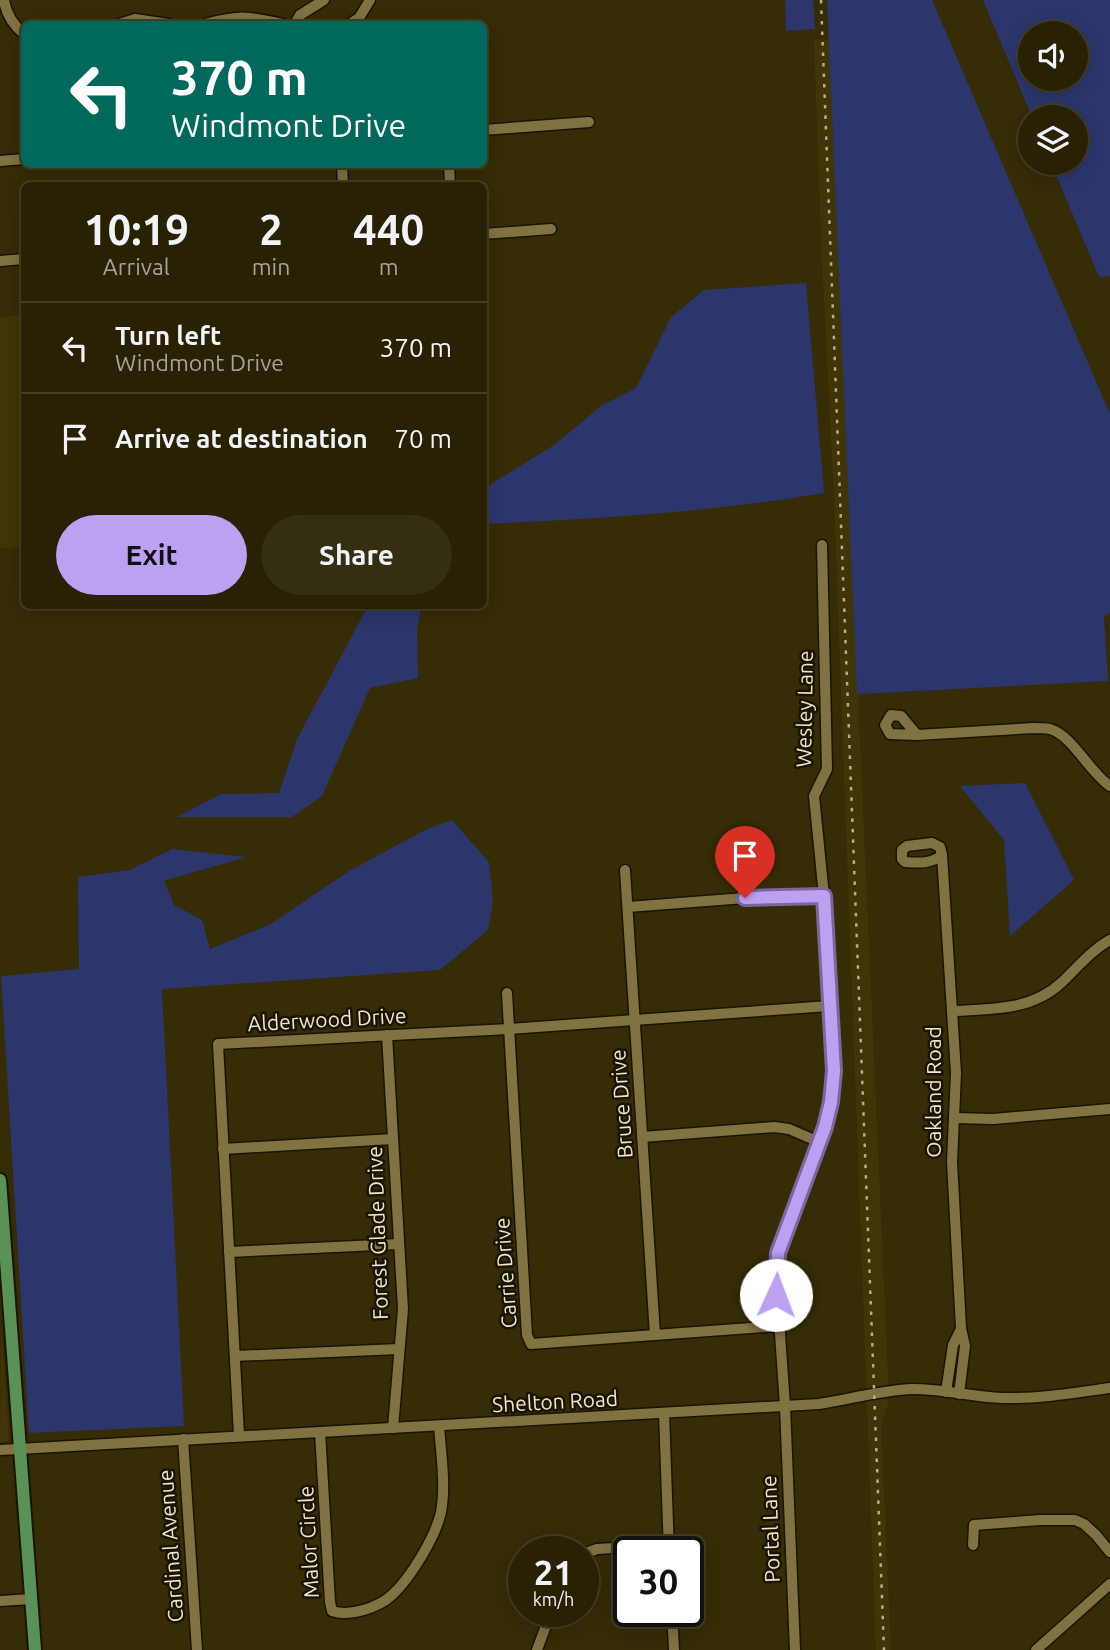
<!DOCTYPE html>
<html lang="en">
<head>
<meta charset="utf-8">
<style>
	body { margin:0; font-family:Ubuntu,sans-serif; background:#342e13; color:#f1f3f6; height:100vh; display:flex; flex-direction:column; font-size:26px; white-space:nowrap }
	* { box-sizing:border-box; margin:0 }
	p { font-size:23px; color:#a5a39a }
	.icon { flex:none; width:38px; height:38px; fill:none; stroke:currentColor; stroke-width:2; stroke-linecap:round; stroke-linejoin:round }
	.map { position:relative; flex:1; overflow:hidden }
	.side { position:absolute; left:21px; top:182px; width:466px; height:427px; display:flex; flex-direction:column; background:#282104; border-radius:10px; box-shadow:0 4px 18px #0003,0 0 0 2px #443e26 }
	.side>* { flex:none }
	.hud { position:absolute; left:21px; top:21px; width:466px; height:147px; border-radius:10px; box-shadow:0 4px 18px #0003,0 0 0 2px #443e26; background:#00695c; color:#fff; overflow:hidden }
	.tools { position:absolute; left:1018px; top:21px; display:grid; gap:14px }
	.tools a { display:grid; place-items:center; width:70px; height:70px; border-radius:50%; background:#282104; box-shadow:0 4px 18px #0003,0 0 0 2px #443e26; font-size:35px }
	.speed { position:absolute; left:508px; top:1536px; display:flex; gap:14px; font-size:35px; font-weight:700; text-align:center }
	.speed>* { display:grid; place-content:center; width:91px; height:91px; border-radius:50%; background:#282104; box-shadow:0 4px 18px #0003,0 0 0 2px #443e26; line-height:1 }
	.speed small { font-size:18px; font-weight:400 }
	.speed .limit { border:4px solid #111; border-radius:10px; background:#fff; color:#111 }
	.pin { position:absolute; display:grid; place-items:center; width:60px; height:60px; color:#fff; margin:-72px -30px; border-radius:50% 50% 50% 0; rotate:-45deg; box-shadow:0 0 7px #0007 }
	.pin .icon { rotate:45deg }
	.me { position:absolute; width:77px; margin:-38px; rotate:2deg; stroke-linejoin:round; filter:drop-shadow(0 0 5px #0008) }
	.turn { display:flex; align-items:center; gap:24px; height:147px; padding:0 35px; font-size:32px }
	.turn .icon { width:91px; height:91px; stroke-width:2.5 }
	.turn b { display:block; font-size:49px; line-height:60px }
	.eta { display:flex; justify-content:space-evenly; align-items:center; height:119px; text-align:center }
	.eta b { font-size:42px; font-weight:700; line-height:49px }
	.primary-button { display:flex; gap:14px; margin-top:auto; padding:14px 35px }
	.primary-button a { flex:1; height:80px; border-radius:42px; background:#bca0f2; color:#111; font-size:28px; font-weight:700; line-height:80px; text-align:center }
	.primary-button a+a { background:#342e13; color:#f1f3f6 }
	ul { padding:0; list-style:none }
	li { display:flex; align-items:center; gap:21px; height:91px; padding:0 35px; border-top:2px solid #443e26 }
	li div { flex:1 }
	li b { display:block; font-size:26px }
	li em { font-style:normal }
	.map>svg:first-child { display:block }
</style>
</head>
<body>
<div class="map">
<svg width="1110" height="1650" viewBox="0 0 1110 1650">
	<rect width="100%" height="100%" fill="#362c06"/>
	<g fill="#413507">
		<polygon points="829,39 888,1376 888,1403 881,1427 891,1650 876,1650 834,498 822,260 814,40"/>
		<polygon points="24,315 24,547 0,548 0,317"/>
		<polygon points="1,1330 9,1436 8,1441 0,1442"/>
	</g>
	<g fill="#2c366c" fill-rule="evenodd">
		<polygon points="785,0 813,0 815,29 786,31"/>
		<polygon points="827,0 932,0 1110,414 1110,613 1104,616 1108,681 857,694"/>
		<path d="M983,0H1110V276L1099,277L1051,163H1076V117H1032ZM1076,33V79H1031V33Z"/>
		<path d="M806,283L824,493C711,512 597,519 483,524V489L554,445L601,406L636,388L671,317L704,290Z"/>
		<polygon points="368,606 422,606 417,628 418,678 370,688 322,796 292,817 177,817 221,794 279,793 297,739"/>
		<polygon points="1025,783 1074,880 1010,936 1004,840 960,786"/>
		<polygon points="452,820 489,862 493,902 488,930 440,970 162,989 184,1426 29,1433 1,976 79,969 78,877 130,870 172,849 246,857 164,881 174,905 202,920 210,949 271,924 349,871 427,829"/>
	</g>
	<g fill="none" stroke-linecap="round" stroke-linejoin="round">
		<defs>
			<g id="minor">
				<path d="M4,0C6,14 13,25 24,34"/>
				<polyline points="119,24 135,19 168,24"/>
				<path d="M205,24C239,15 249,16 283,24"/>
				<polyline points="295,24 300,15 324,0"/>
				<polyline points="350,24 359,18 370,0"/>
				<polyline points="483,130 589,122"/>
				<polyline points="0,161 24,159"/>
				<polyline points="342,164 343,186"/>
				<polyline points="449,164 450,186"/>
				<polyline points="483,234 551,229"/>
				<polyline points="0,261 24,259"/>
				<polygon points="891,715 901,716 917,735 890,734 885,725"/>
				<path d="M917,735L1033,728C1038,728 1045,728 1050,729C1072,735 1090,773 1110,786"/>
				<path d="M932,843L940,847L942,855C931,864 919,863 905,862L902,859V850L907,846Z"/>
				<polyline points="741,846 745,898"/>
				<polyline points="942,855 956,1073 952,1162 961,1328 965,1346 959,1394"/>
				<polyline points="625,870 655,1335"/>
				<polyline points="628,907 745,898 824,896"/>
				<polyline points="507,993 527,1335 531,1344 779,1326"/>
				<path d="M952,1011C990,1009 1031,1011 1061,983C1077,968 1090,951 1110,940"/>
				<polyline points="387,1035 403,1309 393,1428"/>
				<polyline points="954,1118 993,1119 1110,1109"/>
				<polyline points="642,1137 774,1127 789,1129 819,1142"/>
				<polyline points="223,1149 393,1139"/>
				<polyline points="229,1252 399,1244"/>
				<polyline points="235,1356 399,1349"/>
				<polyline points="946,1392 953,1345 961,1329"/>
				<polyline points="664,1413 669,1552"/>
				<path d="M320,1432L330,1602L332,1611C349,1617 378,1608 392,1595C410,1579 436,1536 441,1512C446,1485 441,1454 439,1426"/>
				<polyline points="239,1435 218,1044 509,1029 829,1006"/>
				<polyline points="183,1439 197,1650"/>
				<path d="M0,1450L819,1404C850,1399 879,1391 910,1389C941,1388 971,1397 1002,1398C1038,1399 1074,1393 1110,1388"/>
				<polyline points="973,1545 974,1525 1040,1520 1075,1520 1084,1524 1096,1535 1110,1552"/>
				<polyline points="583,1554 597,1549 668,1545"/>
				<polyline points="0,1601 32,1599"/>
				<polyline points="672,1612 674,1650"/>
				<polyline points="537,1650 551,1612"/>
				<polyline points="795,1650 785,1406 776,1276 778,1253 786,1228 825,1127 831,1102 834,1071 824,896 814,796 827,769 822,545"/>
				<polyline points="1036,1650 1110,1584"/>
			</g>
			<polyline id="major" points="0,1180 35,1650"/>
		</defs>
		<use href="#minor" stroke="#1b1400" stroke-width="13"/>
		<use href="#major" stroke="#1b1400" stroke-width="16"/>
		<use href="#minor" stroke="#817242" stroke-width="10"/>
		<use href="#major" stroke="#599157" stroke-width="12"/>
		<polyline stroke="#b7ae92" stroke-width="2.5" stroke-dasharray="3.5 7" stroke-linecap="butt" points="821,0 884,1650"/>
	</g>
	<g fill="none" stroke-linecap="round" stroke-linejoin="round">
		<defs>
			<polyline id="route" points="745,898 824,896 834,1071 831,1102 825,1127 778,1253 776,1295"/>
		</defs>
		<use href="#route" stroke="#7a689d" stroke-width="18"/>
		<use href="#route" stroke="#bca0f2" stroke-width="12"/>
	</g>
	<g text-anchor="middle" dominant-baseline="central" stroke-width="5" stroke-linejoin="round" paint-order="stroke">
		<g font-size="21" fill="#ede5cc" stroke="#1a1403">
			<text transform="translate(804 709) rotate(-89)">Wesley Lane</text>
			<text transform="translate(327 1019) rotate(-3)">Alderwood Drive</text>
			<text transform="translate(933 1092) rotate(-90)">Oakland Road</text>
			<text transform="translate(621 1104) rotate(-94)">Bruce Drive</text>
			<text transform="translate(377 1233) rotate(-92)">Forest Glade Drive</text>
			<text transform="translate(505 1273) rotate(-94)">Carrie Drive</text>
			<text transform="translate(555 1401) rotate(-3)">Shelton Road</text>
			<text transform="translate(770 1529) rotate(-92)">Portal Lane</text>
			<text transform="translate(308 1542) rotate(-93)">Malor Circle</text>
			<text transform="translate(170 1546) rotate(-94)">Cardinal Avenue</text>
		</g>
	</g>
</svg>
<div class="tools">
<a><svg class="icon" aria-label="sound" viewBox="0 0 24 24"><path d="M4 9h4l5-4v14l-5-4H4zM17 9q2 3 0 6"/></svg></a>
<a><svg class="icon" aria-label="layers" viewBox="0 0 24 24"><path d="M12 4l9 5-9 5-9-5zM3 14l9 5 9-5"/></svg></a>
</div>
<div class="speed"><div>21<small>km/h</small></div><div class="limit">30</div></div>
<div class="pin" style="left:745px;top:898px;background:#d93025"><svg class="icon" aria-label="arrive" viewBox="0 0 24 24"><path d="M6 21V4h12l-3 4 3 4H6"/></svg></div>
<svg class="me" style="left:776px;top:1295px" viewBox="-20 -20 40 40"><circle r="19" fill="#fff"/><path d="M0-13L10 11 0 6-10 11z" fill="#bca0f2"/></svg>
<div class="hud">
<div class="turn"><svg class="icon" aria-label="left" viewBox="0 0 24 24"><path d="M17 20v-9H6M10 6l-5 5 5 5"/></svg><div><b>370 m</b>Windmont Drive</div></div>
</div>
<section class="side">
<div class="eta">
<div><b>10:19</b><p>Arrival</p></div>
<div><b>2</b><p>min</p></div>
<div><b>440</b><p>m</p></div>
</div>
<ul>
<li><svg class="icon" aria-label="left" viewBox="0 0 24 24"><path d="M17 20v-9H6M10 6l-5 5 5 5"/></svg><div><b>Turn left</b><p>Windmont Drive</p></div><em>370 m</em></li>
<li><svg class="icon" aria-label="arrive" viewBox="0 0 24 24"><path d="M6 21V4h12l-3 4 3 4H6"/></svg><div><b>Arrive at destination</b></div><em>70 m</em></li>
</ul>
<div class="primary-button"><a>Exit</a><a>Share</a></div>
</section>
</div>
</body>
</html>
